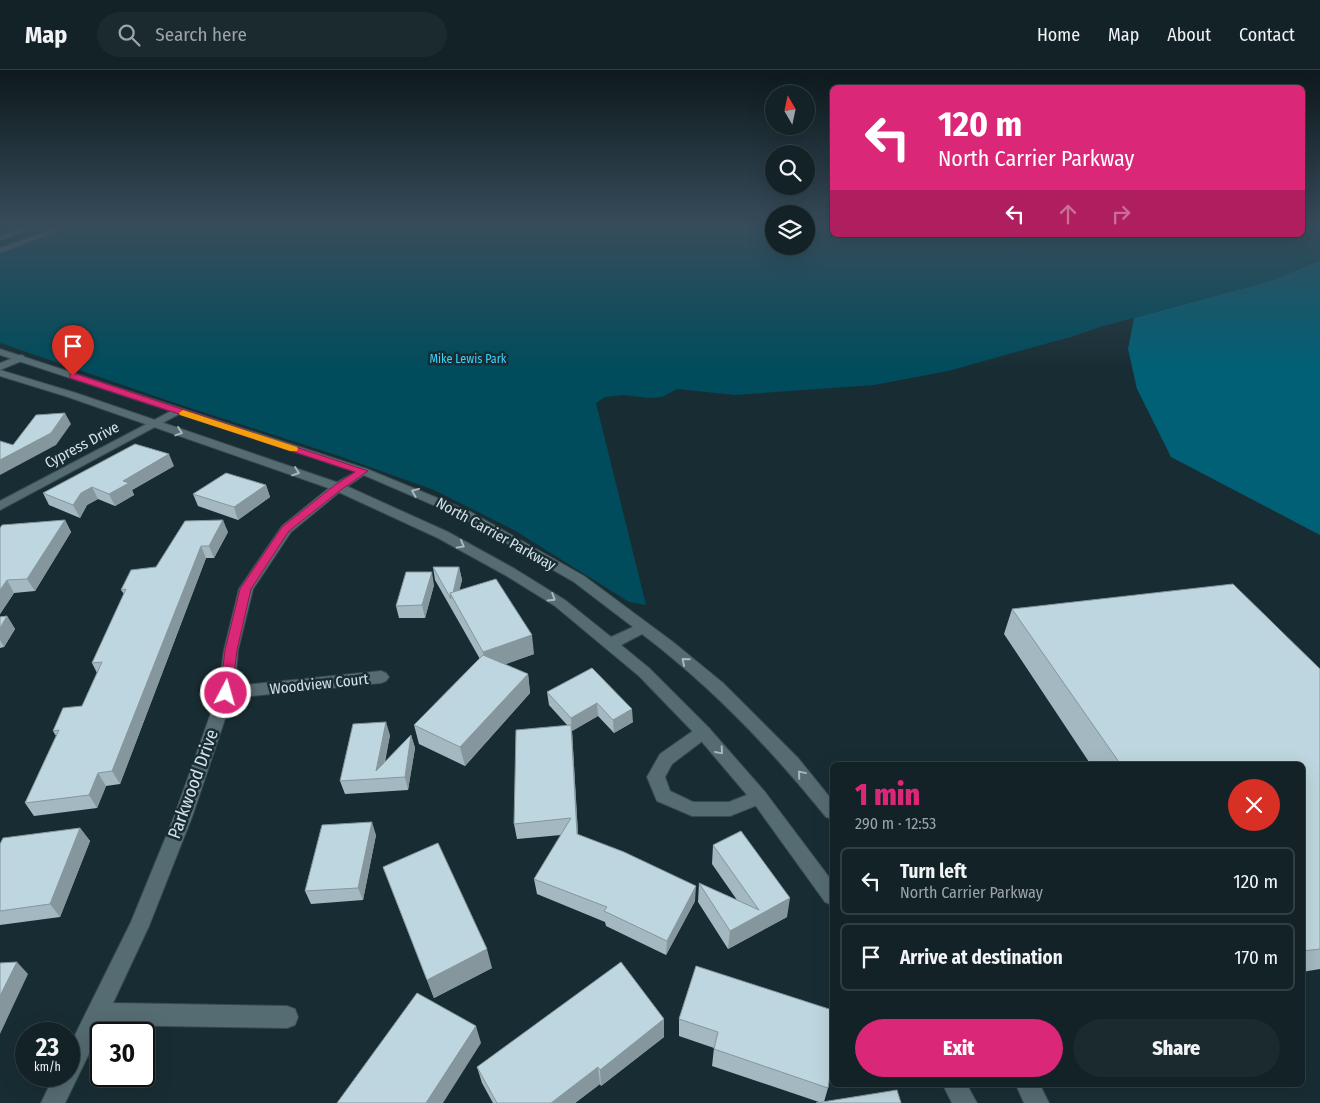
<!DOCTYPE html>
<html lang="en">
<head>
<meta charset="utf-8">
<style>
	body { margin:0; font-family:"Fira Sans Condensed",sans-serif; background:#1b2a2e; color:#f1f3f6; height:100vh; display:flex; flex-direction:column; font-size:19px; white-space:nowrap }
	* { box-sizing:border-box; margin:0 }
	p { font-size:16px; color:#9ca4a7 }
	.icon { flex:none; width:28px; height:28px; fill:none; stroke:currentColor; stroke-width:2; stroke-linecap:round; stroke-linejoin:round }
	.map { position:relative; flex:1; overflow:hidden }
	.side { position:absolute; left:830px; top:692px; width:475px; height:325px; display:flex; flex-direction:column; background:#122226; border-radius:8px; box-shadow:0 5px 20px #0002,0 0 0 1px #313f43 }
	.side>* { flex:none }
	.guide { position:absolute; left:830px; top:15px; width:475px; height:152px; border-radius:8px; box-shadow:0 5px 20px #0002,0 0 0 1px #313f43; background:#db2777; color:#fff; overflow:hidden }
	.needle { width:32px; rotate:351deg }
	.controls { position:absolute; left:765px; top:15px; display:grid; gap:10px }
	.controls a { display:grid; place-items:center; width:50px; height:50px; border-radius:50%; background:#122226; box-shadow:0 5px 20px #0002,0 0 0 1px #313f43; font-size:25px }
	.speed { position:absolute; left:15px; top:952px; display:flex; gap:10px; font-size:25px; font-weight:700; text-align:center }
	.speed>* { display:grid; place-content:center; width:65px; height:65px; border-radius:50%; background:#122226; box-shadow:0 5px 20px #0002,0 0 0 1px #313f43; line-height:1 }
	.speed small { font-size:12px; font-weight:400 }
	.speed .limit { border:2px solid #111; border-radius:8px; background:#fff; color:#111 }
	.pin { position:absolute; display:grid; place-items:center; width:42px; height:42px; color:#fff; margin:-51px -21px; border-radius:50% 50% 50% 0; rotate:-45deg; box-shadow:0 0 5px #0007 }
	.pin .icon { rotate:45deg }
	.me { position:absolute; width:55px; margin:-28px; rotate:6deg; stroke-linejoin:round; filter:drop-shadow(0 0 4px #0008) }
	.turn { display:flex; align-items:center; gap:18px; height:105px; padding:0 25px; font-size:22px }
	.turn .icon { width:65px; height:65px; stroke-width:2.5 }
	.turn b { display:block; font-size:35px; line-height:42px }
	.lanes { display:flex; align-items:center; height:48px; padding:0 25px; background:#0003; justify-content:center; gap:25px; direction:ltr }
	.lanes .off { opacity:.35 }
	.round { display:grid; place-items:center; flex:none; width:52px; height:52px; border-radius:26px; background:#1b2a2e }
	.overview { display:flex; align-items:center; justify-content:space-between; height:85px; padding:0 25px }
	h1 { font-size:30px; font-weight:800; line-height:38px; color:#db2777 }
	.button { display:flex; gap:10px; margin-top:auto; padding:10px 25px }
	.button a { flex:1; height:58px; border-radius:30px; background:#db2777; color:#fff; font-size:20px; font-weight:800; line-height:58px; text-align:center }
	.button a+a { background:#1b2a2e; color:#f1f3f6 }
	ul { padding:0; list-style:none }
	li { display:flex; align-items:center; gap:15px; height:68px; margin:0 10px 8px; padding:0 15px; border:2px solid #313f43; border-radius:8px }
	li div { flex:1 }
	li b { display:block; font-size:19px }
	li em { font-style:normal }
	header { display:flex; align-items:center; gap:30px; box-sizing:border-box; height:70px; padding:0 25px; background:#122226; border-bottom:1px solid #313f43 }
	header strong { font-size:24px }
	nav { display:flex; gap:28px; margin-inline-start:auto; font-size:18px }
	.search { width:350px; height:45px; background:#1b2a2e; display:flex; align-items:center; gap:12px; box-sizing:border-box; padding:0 18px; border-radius:28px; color:#9ca4a7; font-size:19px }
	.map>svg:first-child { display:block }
</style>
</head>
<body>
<header>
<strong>Map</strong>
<div class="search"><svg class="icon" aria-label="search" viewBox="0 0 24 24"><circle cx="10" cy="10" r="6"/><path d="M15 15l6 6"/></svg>Search here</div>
<nav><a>Home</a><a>Map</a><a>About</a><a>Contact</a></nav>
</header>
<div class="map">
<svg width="1320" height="1033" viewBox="0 0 1320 1033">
	<rect width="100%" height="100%" fill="#182d33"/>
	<polygon fill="#004c5d" points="79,154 774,154 774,176 806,176 806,154 832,154 832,165 1302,165 1303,154 1320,154 1320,189 1270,211 1100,257 1074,266 948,301 874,315 735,325 677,319 662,327 649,328 623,325 605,327 596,333 646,535 629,532 514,460 434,420 339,386 184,336 0,273 0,183"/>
	<polygon fill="#006076" points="1320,190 1320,465 1171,387 1137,319 1128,279 1134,248 1270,211"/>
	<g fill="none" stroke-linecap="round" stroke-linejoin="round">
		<defs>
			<g id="minor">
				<polygon points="21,285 24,286 24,290 0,300 0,293"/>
				<polygon points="177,338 181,339 182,341 181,343 0,440 0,431"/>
				<polygon points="363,398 367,399 369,401 367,403 342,420 291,462 253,519 238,580 235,616 381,601 386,603 389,607 386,611 381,613 232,628 192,747 149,856 113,933 287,936 295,939 298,947 295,955 287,958 103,955 65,1033 41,1033 54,1006 69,1006 69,977 131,852 174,747 218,623 224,580 239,519 282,456 334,414"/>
				<polygon points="703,656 709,658 711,662 709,666 672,694 665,707 670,721 693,732 729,732 759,720 765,722 768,727 765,732 730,746 692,746 657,731 647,707 660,684 697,658"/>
			</g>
			<g id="secondary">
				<polygon points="35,154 46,154 0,170 0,166"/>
				<polygon points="66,154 76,154 0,183 0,178"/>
				<path d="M0,279L367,399L469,441L584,506L673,572L723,613L798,688L832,730V749L826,747C771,679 712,617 642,564L621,575L649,598L709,658L765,722L832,811V835L825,832L753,732L697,666L639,606L555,536L505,505L438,468L334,420L68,327L0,306V300L76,323L342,414L448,462L515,499L565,530L611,567L633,557L574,512L461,447L359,403L0,285Z"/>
				<polygon points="943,1015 967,1015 977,1033 952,1033"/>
				<polygon points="1016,1015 1040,1015 1049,1033 1024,1033"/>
			</g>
		</defs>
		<use href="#minor" stroke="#394a50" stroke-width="2"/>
		<use href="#secondary" stroke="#394a50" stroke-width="2"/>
		<use href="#minor" fill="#566c73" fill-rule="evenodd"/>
		<use href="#secondary" fill="#566c73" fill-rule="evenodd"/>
	</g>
	<g fill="#a3b8c0">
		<polygon points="174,396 132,420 134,425 115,436 98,429 87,435 80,448 49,435 43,423"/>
		<polygon points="266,415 270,427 238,450 198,436 193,424"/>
		<polygon points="65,450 71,462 35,521 14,523 0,544 0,458"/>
		<polygon points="228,462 214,488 206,488 120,714 106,716 97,738 34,746 25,733 56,666 53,661 82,636 97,603 92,593 124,524 121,520 156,497"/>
		<polygon points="433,497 459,497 462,510 459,521 534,584 505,594 528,604 530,623 465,696 419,674 414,655 480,589 435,510"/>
		<polygon points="434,515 425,548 399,548 396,536"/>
		<polygon points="1012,539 1320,599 1320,899 1302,902 1302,695 1091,695 1004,564"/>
		<polygon points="7,546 15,559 4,577 0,578 0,547"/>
		<polygon points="592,598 633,652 614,663 598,646 572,661 578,765 695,831 666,885 606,856 605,852 537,824 534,809 561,765 517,769 514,754 567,655 549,635 547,622"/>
		<polygon points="390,665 385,692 411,665 415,678 408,720 345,724 340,711"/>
		<polygon points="80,758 90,771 60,847 0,855 0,774"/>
		<polygon points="376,765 363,830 311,834 305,821"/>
		<polygon points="713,775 787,847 728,879 698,832 699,813 737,830 712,794"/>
		<polygon points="383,797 492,898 434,928"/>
		<polygon points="696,896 828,1018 824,1032 819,1032 712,996 714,978 679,966 679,949"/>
		<polygon points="664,949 664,967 601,1016 600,1014 575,1033 493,1033 482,1013 477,997"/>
	</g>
	<g fill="#85969c">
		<polygon points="65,343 71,354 56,375 0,405 0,390"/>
		<polygon points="169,384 174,396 132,420 134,425 115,436 109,424 123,411"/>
		<polygon points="266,415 270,427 238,450 234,437"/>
		<polygon points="92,417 98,429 87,435 80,448 73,435 81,423"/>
		<polygon points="65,450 71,462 35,521 27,509"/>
		<polygon points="223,450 228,462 214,488 209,476"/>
		<polygon points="201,476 206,488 120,714 112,701"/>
		<polygon points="459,497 462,510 456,533 452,526"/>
		<polygon points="432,502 434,515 425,548 422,535"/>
		<polygon points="7,510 14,523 0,544 0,520"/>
		<polygon points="7,546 15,559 4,577 0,570 0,558"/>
		<polygon points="532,565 534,584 487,601 483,582"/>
		<polygon points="528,604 530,623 465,696 460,677"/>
		<polygon points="597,633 598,646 572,661 579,780 577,764 571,648"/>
		<polygon points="632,639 633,652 614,663 613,650"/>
		<polygon points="386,652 390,665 381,708 376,701"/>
		<polygon points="411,665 415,678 408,720 405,707"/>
		<polygon points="98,703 106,716 97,738 89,725"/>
		<polygon points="372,752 376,765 363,830 358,818"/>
		<polygon points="80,758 90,771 60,847 50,834"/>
		<polygon points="696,816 695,831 666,885 667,871"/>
		<polygon points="790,828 787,847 728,879 730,861"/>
		<polygon points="487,879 492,898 434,928 427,910"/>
		<polygon points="17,892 28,904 0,964 0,926"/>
		<polygon points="664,949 664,967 601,1016 600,1000"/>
		<polygon points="476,956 481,973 443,1033 426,1033"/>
		<polygon points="598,997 600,1014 575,1033 551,1033"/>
	</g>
	<g fill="#bed6df" stroke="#85969c">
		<polygon points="65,343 51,363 0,390 0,371 13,375 36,345"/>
		<polygon points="135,374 169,384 123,411 129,413 109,424 92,417 81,423 73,435 43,423"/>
		<polygon points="226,403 266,415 234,437 193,424"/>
		<polygon points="65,450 27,509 7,510 0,520 0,458 2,455"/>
		<polygon points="223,450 209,476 201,476 112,701 98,703 89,725 25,733 59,660 53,661 63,638 82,636 102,592 92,593 126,519 121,520 131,500 156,497 185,451"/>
		<polygon points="433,497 459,497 453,523 450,523 451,529"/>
		<polygon points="406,502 432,502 422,535 396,536"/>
		<polygon points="496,509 532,565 483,582 450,523"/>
		<polygon points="1233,514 1320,599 1320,879 1302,881 1302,695 1121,695 1012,539"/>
		<polygon points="7,546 0,558 0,547"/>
		<polygon points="483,585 528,604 460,677 414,655"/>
		<polygon points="592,598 632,639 613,650 597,633 571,648 547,622"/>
		<polygon points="386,652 376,701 411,665 405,707 340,711 353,654"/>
		<polygon points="571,655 577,764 624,782 696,816 667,871 604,841 607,837 534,809 571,748 514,754 516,660"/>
		<polygon points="372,752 358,818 305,821 322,755"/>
		<polygon points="80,758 50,834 0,841 0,774 3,768"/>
		<polygon points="741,761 790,828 730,861 699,813 759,840 713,775"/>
		<polygon points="438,773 487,879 427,910 383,797"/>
		<polygon points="17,892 0,926 0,893"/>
		<polygon points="621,892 664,949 600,1000 598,997 551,1033 497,1033 477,997"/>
		<polygon points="696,896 832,940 832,992 828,1018 714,979 718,962 679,949"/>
		<polygon points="417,923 476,956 426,1033 337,1033"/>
		<polygon points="897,1020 901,1033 816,1033"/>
	</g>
	<defs><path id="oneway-chevron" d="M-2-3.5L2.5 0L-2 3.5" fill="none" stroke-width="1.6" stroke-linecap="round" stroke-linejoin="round" transform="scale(1.25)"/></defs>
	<g stroke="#a9b8be">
		<use href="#oneway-chevron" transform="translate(179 362) rotate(19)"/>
		<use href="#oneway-chevron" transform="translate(296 402) rotate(19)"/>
		<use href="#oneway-chevron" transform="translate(415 422) rotate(-158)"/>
		<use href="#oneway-chevron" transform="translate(461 475) rotate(29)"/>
		<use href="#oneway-chevron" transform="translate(552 528) rotate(32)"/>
		<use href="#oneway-chevron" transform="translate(685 591) rotate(-140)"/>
		<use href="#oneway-chevron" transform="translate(720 681) rotate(49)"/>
		<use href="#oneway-chevron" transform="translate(801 704) rotate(-130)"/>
	</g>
	<linearGradient id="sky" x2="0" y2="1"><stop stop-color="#0d191c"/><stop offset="0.52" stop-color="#374c5b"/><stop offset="1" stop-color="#374c5b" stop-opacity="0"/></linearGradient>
	<rect width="1320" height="299" fill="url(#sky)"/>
	<polygon fill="#db2777" stroke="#8e194d" points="70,304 76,304 368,401 342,419 289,461 251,519 237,580 231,626 222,626 220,623 225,580 240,519 282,457 335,415 355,402 70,308"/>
	<polygon fill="#f59e0b" points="183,340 297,377 298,379 297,381 290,381 180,345 179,343"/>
	<g text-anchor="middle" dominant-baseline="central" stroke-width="5" stroke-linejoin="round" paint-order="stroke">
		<g font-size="12" fill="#39d2fa" stroke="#182d33">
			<text x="468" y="289">Mike Lewis Park</text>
		</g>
		<g font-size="15" fill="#d5e1e6" stroke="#182d33">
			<text transform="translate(82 375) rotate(-28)">Cypress Drive</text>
			<text transform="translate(496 464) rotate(29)">North Carrier Parkway</text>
			<text transform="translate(319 614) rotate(-6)">Woodview Court</text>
		</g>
		<g font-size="18" fill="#d5e1e6" stroke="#182d33">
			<text transform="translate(193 714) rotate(-70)">Parkwood Drive</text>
		</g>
	</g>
</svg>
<div class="controls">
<a><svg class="needle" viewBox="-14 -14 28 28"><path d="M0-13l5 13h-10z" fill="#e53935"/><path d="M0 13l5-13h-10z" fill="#9ca4a7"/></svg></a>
<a><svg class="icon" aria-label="search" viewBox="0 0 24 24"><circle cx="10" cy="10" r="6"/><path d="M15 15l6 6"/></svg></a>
<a><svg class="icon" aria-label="layers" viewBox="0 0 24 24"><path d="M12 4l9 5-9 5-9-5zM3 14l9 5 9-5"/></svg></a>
</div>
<div class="speed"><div>23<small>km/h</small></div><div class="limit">30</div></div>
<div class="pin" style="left:73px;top:306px;background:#d93025"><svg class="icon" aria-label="arrive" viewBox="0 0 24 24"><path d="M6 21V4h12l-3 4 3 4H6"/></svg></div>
<svg class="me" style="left:226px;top:623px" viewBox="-20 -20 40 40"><circle r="17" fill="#db2777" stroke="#fff" stroke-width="3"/><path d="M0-11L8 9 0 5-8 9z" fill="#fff"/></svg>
<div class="guide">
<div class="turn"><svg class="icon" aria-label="left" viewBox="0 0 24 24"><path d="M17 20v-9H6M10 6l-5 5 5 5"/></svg><div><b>120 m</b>North Carrier Parkway</div></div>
<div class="lanes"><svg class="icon" aria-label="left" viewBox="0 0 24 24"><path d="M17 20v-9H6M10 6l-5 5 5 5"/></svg><svg class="icon off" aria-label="ahead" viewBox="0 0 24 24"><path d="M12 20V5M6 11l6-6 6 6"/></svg><svg class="icon off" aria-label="right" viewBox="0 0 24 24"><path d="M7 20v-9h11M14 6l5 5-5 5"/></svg></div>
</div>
<section class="side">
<div class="overview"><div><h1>1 min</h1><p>290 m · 12:53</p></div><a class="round" style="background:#d93025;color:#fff"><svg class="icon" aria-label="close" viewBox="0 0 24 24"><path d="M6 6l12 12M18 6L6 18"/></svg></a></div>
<ul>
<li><svg class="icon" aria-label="left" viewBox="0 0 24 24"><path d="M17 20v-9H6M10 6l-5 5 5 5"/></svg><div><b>Turn left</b><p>North Carrier Parkway</p></div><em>120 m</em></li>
<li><svg class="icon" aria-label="arrive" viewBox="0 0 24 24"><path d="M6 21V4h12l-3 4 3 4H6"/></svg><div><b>Arrive at destination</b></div><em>170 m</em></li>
</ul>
<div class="button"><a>Exit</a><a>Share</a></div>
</section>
</div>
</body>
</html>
